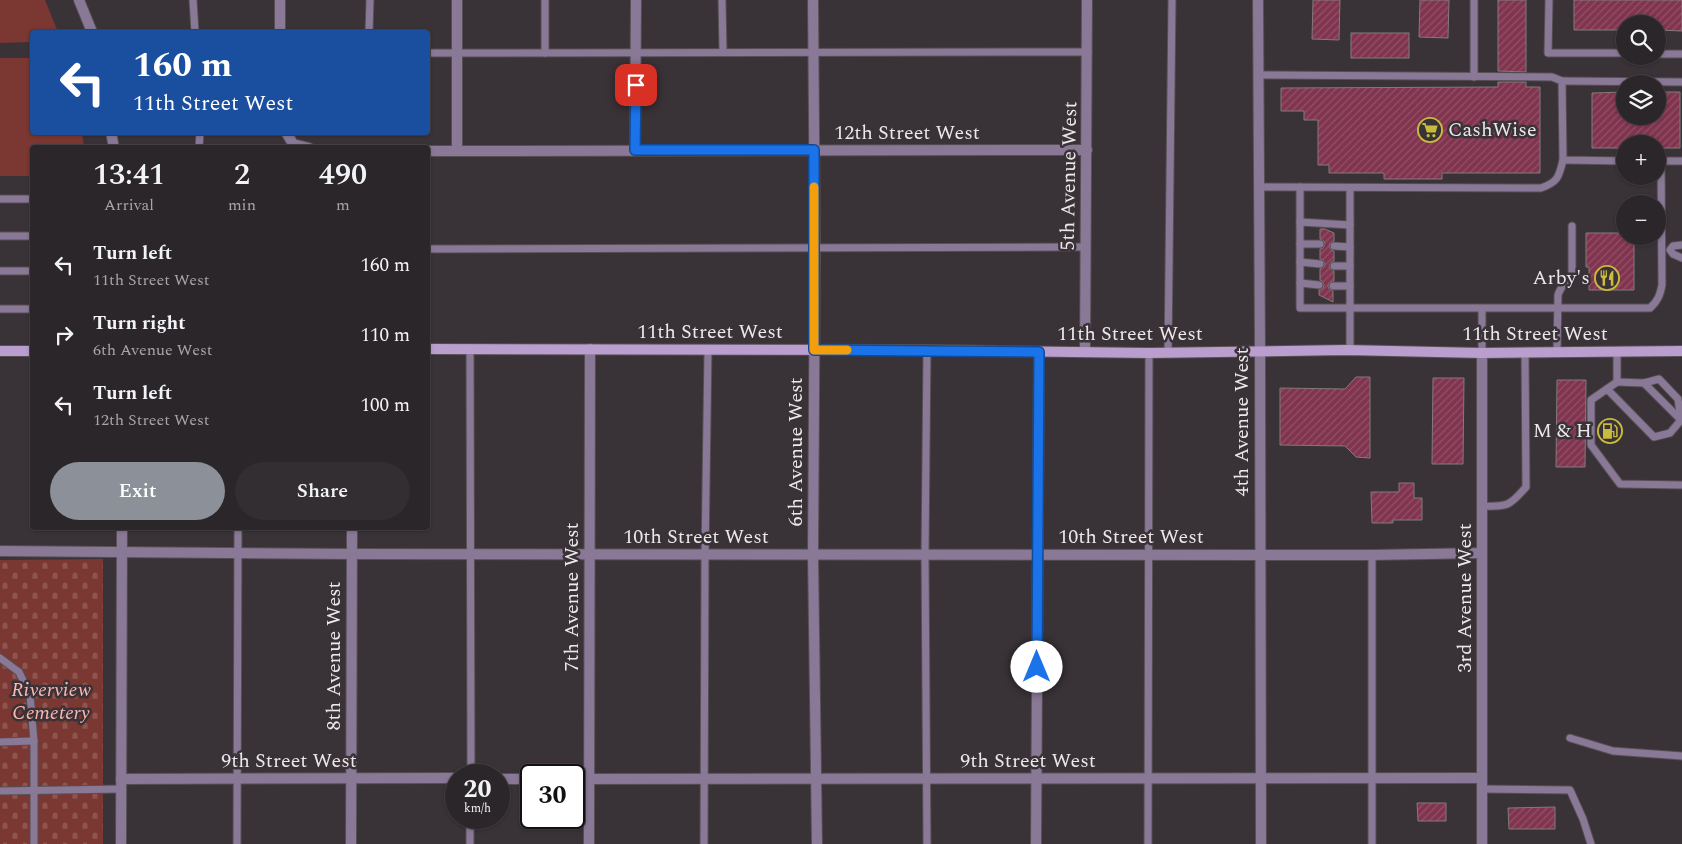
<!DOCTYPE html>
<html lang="en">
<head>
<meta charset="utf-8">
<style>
	body { margin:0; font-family:Spectral,serif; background:#332e31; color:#f1f3f6; height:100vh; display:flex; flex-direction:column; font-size:19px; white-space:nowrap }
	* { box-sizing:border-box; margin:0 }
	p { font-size:16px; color:#a6a5a8 }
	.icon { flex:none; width:28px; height:28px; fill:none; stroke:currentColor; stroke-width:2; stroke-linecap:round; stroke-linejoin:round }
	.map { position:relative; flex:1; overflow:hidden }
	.sheet { position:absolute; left:30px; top:145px; width:400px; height:385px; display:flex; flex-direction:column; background:#2b2629; border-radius:5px; box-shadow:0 1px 4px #0004,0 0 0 1px #474346 }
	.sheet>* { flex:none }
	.guide { position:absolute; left:30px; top:30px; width:400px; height:105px; border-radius:5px; box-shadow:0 1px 4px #0004,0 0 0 1px #474346; background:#1a4fa0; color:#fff; overflow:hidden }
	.controls { position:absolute; left:1616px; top:15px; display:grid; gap:10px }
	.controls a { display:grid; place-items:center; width:50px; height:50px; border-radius:50%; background:#2b2629; box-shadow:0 1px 4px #0004,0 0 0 1px #474346; font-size:25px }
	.speed { position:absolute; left:445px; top:764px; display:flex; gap:10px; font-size:25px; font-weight:700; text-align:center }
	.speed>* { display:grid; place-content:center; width:65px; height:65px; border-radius:50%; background:#2b2629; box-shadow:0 1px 4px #0004,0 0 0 1px #474346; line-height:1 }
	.speed small { font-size:12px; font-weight:400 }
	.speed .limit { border:2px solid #111; border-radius:8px; background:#fff; color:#111 }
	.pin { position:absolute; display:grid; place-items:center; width:42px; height:42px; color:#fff; margin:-21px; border-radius:10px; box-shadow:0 2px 8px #0006 }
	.me { position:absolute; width:55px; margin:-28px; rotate:0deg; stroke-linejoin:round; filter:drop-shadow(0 0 4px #0008) }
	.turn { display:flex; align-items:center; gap:18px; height:105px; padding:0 20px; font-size:22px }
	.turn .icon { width:65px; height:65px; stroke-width:2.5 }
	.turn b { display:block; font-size:35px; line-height:42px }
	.eta { display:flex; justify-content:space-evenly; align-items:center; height:85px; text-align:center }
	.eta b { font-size:30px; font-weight:600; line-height:35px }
	.action { display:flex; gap:10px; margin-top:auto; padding:10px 20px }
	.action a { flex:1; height:58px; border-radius:30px; background:#8c9099; color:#fff; font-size:20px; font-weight:600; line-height:58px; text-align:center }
	.action a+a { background:#332e31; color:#f1f3f6 }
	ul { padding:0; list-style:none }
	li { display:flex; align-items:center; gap:15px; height:70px; padding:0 20px }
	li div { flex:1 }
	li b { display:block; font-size:19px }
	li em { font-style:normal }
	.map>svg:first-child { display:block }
</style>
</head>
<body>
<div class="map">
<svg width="1682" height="844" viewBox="0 0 1682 844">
	<defs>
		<pattern id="cemetery-stones" width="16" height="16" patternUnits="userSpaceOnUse" patternTransform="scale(1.25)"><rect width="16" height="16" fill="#7b3731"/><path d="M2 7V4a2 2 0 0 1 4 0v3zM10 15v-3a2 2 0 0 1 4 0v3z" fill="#8e544f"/></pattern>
		<pattern id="building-hatch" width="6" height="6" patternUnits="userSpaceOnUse" patternTransform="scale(1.25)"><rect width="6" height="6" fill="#80344e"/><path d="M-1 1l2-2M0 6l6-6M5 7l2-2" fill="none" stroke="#925168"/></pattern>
	</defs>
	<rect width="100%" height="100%" fill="#393237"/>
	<polygon fill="url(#cemetery-stones)" points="103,559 103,844 0,844 0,560"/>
	<g fill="#7b3731">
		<polygon points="0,0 45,0 58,32 32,32 32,42 0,43"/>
		<polygon points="0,58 32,58 32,132 82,133 84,147 32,148 32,176 0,176"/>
	</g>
	<g fill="url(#building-hatch)" stroke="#847a7c">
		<polygon points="1313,0 1340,0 1339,40 1312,39"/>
		<polygon points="1420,0 1449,0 1448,38 1419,37"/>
		<polygon points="1498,0 1526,0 1526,72 1498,71"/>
		<polygon points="1574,0 1682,0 1682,31 1658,30 1658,24 1625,24 1625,30 1574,30"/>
		<rect x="1351" y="33" width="58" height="25"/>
		<polygon points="1498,82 1526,82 1526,87 1540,87 1540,173 1442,173 1442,179 1384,179 1384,173 1329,173 1329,165 1318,165 1318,120 1304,120 1304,111 1281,111 1281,88 1498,87"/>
		<polygon points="1625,92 1625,116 1658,116 1658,92 1680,92 1680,148 1658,148 1658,144 1625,144 1625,148 1592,148 1592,93"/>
		<polygon points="1320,229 1325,229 1334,233 1334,241 1330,243 1329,246 1331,250 1334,251 1334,261 1331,262 1329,266 1330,269 1334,271 1334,281 1330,282 1328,286 1329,289 1333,291 1333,302 1319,295 1319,290 1323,288 1324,285 1322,281 1320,280 1320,269 1324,267 1325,264 1323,260 1320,259 1320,249 1323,248 1325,244 1324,241 1320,239"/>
		<polygon points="1586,233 1625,233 1625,236 1634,236 1634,290 1589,290 1589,267 1586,267"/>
		<polygon points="1356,377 1370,377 1370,458 1356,457 1345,446 1280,445 1280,388 1345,389"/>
		<polygon points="1433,378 1464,378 1463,464 1432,464"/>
		<polygon points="1557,380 1586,380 1585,467 1556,467"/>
		<polygon points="1399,483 1414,483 1414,498 1422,498 1422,520 1393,520 1393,523 1372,523 1371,492 1399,492"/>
		<polygon points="1417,803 1446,803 1446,821 1418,821"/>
		<polygon points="1555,807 1555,829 1509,829 1508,808"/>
	</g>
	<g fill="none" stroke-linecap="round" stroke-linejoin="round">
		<defs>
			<g id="service">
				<polyline points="193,0 195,32"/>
				<polyline points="722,0 723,52"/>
				<polyline points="1549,0 1548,53 1625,53"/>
				<polyline points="369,32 370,0"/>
				<polyline points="428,53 1088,52"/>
				<polyline points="545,53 545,0"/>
				<polyline points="1658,54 1682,54"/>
				<polyline points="1258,75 1552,77 1562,81 1563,160 1625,161"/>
				<polyline points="1474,77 1474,0"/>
				<polyline points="1562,81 1682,82"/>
				<polyline points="199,148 200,132"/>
				<polyline points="1658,161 1682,161"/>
				<path d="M1259,187L1541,188C1558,182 1559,177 1563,160"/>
				<path d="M1300,187V308H1650C1658,301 1660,295 1662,285L1661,161"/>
				<polyline points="1350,188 1350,350"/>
				<polyline points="0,199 32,199"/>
				<polyline points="1300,222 1350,225"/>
				<polyline points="0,236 32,236"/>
				<polyline points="1300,244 1320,244"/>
				<polyline points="1682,245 1673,246 1670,250 1673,254 1682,258"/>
				<polyline points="1334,246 1350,247"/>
				<polyline points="428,249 1086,247"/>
				<polyline points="1300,262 1320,264"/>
				<polyline points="1334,266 1350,266"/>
				<polyline points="0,271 32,271"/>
				<polyline points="1300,283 1319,285"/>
				<polyline points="1333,286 1350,286"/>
				<polyline points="0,309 32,309"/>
				<polyline points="470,349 471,775"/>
				<polyline points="1617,351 1617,382 1591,400 1591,445 1620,484 1682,485"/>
				<path d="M1557,352L1558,295C1561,285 1567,283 1572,274V226"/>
				<polyline points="1168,353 1172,0"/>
				<polyline points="1482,353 1482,309"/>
				<polyline points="1644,383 1681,420"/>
				<polyline points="1607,389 1654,437 1670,433 1681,420 1678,399 1659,379 1644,383 1617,382"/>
				<path d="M1483,506C1507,507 1510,506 1526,487L1525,353"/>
				<polyline points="0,658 19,672 30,695 34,741 34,844"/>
				<polyline points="1570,738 1613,751 1682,756"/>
				<polyline points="0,742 34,741"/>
				<polyline points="1482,789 1570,790 1583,819 1591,844"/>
				<polyline points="0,791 121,789"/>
				<polyline points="237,844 238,528"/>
				<polyline points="470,844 470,818"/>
				<polyline points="704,844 705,555 708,349"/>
				<polyline points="927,844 925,555 927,350"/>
				<polyline points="1148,844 1149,353"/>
				<polyline points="1372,844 1372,555"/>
			</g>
			<g id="minor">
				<polyline points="457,0 457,151"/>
				<polyline points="280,32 280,0"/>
				<polyline points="286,132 293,144 309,148"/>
				<polyline points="635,150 636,0"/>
				<polyline points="428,151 1087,150"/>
				<polyline points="1260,351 1261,844"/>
				<polyline points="1085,352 1087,0"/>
				<polyline points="1482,353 1482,844"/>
				<polyline points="0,551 352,554 1372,555 1482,553"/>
				<polyline points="121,779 456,778"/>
				<polyline points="499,779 531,779"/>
				<polyline points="574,779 1482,778"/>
				<polyline points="351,844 352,528"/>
				<polyline points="589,844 590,349"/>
				<polyline points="1036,844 1039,352"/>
			</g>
			<g id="tertiary">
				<polyline points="79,0 92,32"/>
				<polyline points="813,0 815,248 813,555 817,844"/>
				<polyline points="1258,0 1260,351"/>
				<polyline points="111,132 114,148"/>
				<polyline points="121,844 122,528"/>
			</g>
			<g id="secondary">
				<polyline points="428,349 927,350 1149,353 1346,350 1482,353 1682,351"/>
				<polyline points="0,351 32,351"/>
			</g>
		</defs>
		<use href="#service" stroke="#554f54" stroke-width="9"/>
		<use href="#minor" stroke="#554f54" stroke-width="12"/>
		<use href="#tertiary" stroke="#554f54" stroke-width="12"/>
		<use href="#secondary" stroke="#554f54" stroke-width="12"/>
		<use href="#service" stroke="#897896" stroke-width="7"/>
		<use href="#minor" stroke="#897896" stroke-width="10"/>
		<use href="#tertiary" stroke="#897896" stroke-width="10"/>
		<use href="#secondary" stroke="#b99ece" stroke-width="10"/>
	</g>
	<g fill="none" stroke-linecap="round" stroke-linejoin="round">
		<defs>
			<polyline id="route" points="636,85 635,150 814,150 814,350 1039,352 1037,667"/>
		</defs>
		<use href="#route" stroke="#114b97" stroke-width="12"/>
		<use href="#route" stroke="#1a73e8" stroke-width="9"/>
		<polyline stroke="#f59e0b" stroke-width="9" points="814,187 814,350 847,350"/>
	</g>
	<defs>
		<symbol id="supermarket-ring" viewBox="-11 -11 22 22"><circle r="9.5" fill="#393237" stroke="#c9bb3b" stroke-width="1.5"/><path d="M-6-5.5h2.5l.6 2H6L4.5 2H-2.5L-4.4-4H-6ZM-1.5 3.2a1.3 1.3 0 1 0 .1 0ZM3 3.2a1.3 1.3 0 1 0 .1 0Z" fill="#c9bb3b"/></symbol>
		<symbol id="restaurant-ring" viewBox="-11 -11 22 22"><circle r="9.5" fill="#393237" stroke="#c9bb3b" stroke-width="1.5"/><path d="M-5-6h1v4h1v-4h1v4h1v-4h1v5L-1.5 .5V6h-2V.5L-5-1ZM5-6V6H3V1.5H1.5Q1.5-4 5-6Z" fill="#c9bb3b"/></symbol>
		<symbol id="fuel-ring" viewBox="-11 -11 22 22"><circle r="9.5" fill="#393237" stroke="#c9bb3b" stroke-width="1.5"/><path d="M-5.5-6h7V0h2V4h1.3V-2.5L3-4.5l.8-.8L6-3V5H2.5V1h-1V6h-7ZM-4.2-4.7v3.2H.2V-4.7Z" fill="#c9bb3b"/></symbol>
	</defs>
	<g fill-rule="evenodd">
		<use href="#supermarket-ring" x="1416" y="116" width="28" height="28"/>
		<use href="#restaurant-ring" x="1593" y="264" width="28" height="28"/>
		<use href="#fuel-ring" x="1596" y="417" width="28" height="28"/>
	</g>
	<g text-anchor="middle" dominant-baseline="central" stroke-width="5" stroke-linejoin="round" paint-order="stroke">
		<g font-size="20" fill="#ebe7ea" stroke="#393237" text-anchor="end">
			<text x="1448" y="130" text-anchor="start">CashWise</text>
			<text x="1590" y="278">Arby's</text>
			<text x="1592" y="431">M &amp; H</text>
		</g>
		<g font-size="20" fill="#ebe7ea" stroke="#393237">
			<text x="907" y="133">12th Street West</text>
			<text transform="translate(1069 176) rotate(-89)">5th Avenue West</text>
			<text x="710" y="332">11th Street West</text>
			<text x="1130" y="334">11th Street West</text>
			<text x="1535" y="334">11th Street West</text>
			<text transform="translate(1242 422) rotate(-90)">4th Avenue West</text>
			<text transform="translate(796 452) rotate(-90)">6th Avenue West</text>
			<text x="696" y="537">10th Street West</text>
			<text x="1131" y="537">10th Street West</text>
			<text transform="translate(572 597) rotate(-90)">7th Avenue West</text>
			<text transform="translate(1465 598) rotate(-90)">3rd Avenue West</text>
			<text transform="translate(334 656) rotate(-90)">8th Avenue West</text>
			<text x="289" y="761">9th Street West</text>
			<text x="1028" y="761">9th Street West</text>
		</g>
		<g font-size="20" font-style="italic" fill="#fdb7af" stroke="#393237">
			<text x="51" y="690">Riverview<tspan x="51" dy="23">Cemetery</tspan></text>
		</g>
	</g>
</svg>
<div class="controls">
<a><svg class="icon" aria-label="search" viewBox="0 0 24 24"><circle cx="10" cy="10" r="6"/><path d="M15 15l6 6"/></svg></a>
<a><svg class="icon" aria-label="layers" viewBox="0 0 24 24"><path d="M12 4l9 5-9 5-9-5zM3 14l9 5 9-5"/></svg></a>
<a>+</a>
<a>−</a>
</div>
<div class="speed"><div>20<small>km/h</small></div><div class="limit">30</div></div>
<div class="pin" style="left:636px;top:85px;background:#d93025"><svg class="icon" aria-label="arrive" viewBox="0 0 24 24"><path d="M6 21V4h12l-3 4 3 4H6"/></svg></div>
<svg class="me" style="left:1037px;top:667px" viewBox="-20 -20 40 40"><circle r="19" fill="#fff"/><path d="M0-13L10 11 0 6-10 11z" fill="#1a73e8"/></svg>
<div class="guide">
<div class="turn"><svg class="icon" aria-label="left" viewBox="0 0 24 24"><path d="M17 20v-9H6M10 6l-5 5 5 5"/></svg><div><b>160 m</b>11th Street West</div></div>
</div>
<section class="sheet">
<div class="eta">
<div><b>13:41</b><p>Arrival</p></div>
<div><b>2</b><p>min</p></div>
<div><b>490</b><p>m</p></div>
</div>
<ul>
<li><svg class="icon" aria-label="left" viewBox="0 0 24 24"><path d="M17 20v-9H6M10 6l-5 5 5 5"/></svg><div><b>Turn left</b><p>11th Street West</p></div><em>160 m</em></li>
<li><svg class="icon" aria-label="right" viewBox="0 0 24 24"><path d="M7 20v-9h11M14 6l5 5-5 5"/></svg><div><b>Turn right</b><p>6th Avenue West</p></div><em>110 m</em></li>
<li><svg class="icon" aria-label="left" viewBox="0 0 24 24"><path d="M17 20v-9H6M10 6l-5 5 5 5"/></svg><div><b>Turn left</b><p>12th Street West</p></div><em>100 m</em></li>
</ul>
<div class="action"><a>Exit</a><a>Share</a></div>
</section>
</div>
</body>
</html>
